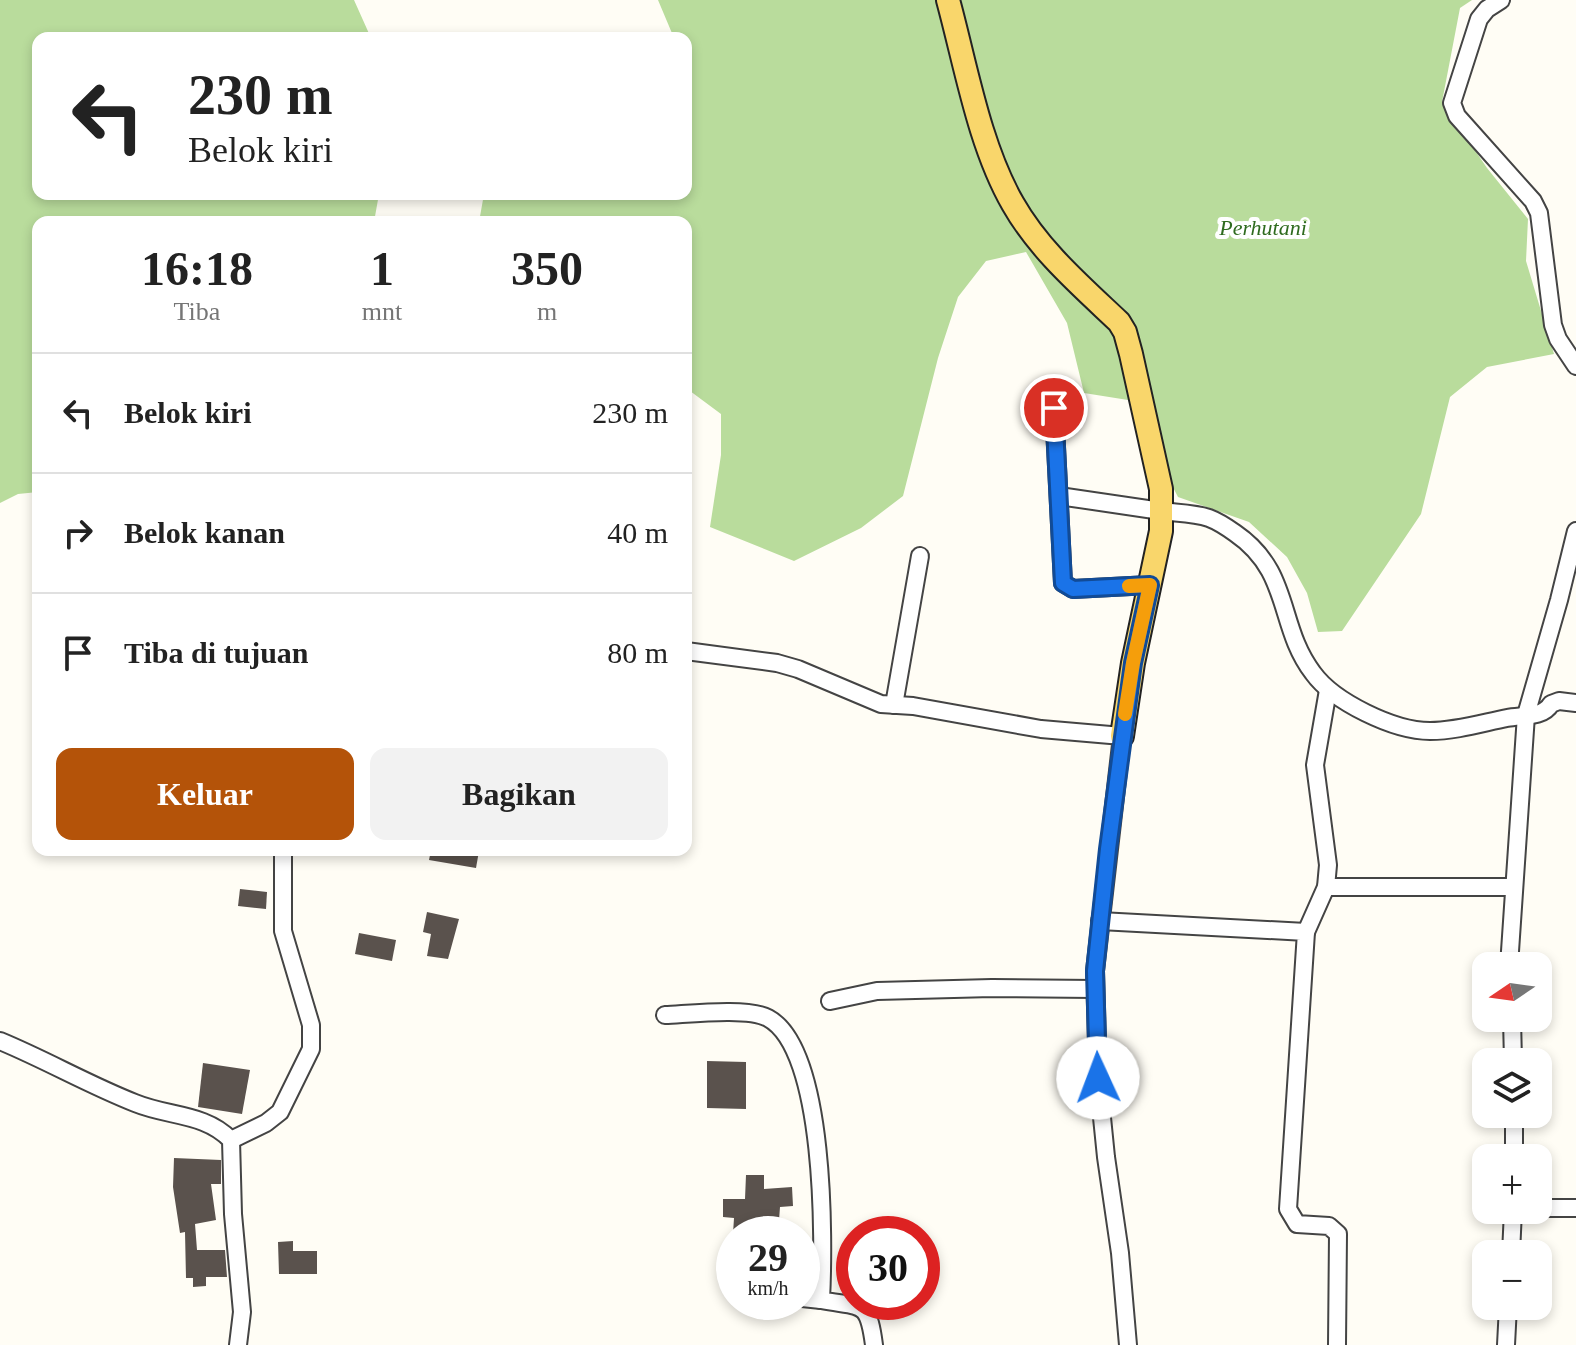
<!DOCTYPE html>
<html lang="id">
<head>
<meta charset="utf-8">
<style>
	body { margin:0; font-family:"Times New Roman",serif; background:#f2f2f2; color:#222; height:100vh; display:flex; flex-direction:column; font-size:30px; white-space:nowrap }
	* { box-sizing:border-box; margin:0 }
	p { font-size:26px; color:#767676 }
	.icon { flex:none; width:44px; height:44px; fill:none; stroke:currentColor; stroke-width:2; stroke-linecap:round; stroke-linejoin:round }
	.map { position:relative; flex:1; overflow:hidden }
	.drawer { position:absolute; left:32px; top:216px; width:660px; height:640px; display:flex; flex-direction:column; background:#fff; border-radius:16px; box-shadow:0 4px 12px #0003 }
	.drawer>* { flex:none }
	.top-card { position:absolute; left:32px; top:32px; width:660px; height:168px; border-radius:16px; box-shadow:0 4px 12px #0003; background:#fff; color:#222; overflow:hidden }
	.needle { width:52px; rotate:257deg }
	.controls { position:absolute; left:1472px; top:952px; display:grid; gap:16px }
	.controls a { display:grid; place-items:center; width:80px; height:80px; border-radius:16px; background:#fff; box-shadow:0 4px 12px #0003; font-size:40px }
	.speed { position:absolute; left:716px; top:1216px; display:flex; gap:16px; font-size:40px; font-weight:700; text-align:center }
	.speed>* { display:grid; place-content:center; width:104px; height:104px; border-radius:50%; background:#fff; box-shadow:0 4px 12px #0003; line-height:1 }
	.speed small { font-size:20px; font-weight:400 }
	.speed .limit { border:12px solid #d22; background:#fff; color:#111 }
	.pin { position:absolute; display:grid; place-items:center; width:68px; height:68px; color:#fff; margin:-34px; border:4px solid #fff; border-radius:50%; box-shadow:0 2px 8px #0007 }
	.me { position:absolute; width:88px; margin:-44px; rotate:358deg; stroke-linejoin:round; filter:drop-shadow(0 0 6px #0008) }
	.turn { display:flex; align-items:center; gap:28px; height:168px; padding:0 24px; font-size:36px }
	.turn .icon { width:104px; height:104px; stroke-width:2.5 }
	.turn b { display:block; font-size:56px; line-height:68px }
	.eta { display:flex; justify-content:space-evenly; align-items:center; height:136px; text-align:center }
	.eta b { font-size:48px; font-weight:800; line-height:56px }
	.primary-button { display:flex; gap:16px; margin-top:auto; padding:16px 24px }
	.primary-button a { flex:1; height:92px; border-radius:16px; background:#b45309; color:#fff; font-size:32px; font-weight:800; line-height:92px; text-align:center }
	.primary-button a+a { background:#f2f2f2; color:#222 }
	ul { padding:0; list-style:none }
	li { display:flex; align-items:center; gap:24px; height:120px; padding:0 24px; border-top:2px solid #e0e0e0 }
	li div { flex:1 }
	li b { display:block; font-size:30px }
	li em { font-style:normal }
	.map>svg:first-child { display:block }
</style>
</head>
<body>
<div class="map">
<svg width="1576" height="1345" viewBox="0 0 1576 1345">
	<rect width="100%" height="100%" fill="#fffdf5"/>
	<g fill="#b9dc9c">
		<polygon points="0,0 354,0 371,38 38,38 38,194 379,194 374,222 38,222 38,492 18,494 0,503"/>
		<polygon points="658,0 1472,0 1460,8 1442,102 1487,168 1528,219 1526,261 1554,354 1487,367 1450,397 1421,514 1342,631 1318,632 1307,593 1287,557 1249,522 1178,497 1128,400 1084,393 1067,323 1026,252 986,261 958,297 938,358 903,496 861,528 794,561 710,527 721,455 721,414 686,388 686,222 479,222 484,194 686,194 686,38 674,38"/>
	</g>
	<g fill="#5a524d">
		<polygon points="431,850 479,851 476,868 429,860"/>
		<polygon points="240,889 267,892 266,909 238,906"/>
		<polygon points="427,912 459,919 448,959 427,956 431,934 423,932"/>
		<polygon points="359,933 396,940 392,961 355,954"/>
		<polygon points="707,1061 746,1062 746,1109 707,1108"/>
		<polygon points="203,1063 250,1070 242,1114 198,1107"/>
		<polygon points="174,1158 221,1160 221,1184 211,1184 216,1220 195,1224 197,1250 225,1250 227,1277 206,1277 206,1286 193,1287 193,1278 186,1278 185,1232 180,1233 173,1187"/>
		<polygon points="746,1175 764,1175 764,1189 792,1187 793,1206 780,1207 778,1234 733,1234 734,1218 723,1217 723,1199 745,1199"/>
		<polygon points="293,1241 293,1251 317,1251 317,1274 279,1274 278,1242"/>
	</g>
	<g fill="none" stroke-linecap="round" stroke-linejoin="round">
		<defs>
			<g id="minor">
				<polyline points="1501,0 1487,9 1479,19 1452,103 1457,116 1533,201 1539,213 1553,325 1558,339 1576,366"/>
				<polyline points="1054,408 1063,583 1073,589 1150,585"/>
				<path d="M1059,496C1093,501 1127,506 1161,511C1176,513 1195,513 1209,518C1217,521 1228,528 1235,533C1292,572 1277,626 1313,673C1334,702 1394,731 1430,731C1456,731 1482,723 1507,718C1522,715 1543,718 1551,704L1559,701L1576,703"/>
				<polyline points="686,651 777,663 798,669 881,704 913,706 1041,729 1122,736 1095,971 1098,1078 1106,1157 1120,1253 1128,1345"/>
				<polyline points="894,705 920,556"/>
				<polyline points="1326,887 1514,887"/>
				<polyline points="1100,921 1306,932 1288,1209 1297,1224 1329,1226 1338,1234 1337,1345"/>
				<polyline points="1306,932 1326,887 1328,865 1315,765 1328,690"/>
				<polyline points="1509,966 1526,715 1559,600 1576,531"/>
				<polyline points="830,1001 877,991 992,988 1095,989"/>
				<path d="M665,1015C689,1014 748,1007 768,1018C826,1049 824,1241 821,1300C862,1308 868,1299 874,1345"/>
				<polyline points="1512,1018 1513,1062"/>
				<path d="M0,1041C46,1060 89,1085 135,1103C169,1117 205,1113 231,1140L233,1214L242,1312L238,1345"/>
				<polyline points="231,1140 266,1123 280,1112 311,1049 311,1025 283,931 283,850"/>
				<polyline points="1514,1158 1514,1114"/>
				<polyline points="1538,1208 1576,1208"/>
				<polyline points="1511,1254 1513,1210"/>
				<polyline points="802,1298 821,1300"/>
				<polyline points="1506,1345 1508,1306"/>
			</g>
			<path id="major" d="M948,0C966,66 979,145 1013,204C1039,250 1081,286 1119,322L1125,332L1131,354L1161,489V531L1133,663L1122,736"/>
		</defs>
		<use href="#minor" stroke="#444" stroke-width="20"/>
		<use href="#major" stroke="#222" stroke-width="26"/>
		<use href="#minor" stroke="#fff" stroke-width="16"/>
		<use href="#major" stroke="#f9d66b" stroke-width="22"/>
	</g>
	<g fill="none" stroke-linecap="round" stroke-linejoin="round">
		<defs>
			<polyline id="route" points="1054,408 1063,583 1073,589 1150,585 1133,663 1108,849 1095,971 1098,1078"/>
		</defs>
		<use href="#route" stroke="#114b97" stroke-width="20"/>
		<use href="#route" stroke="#1a73e8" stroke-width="14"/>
		<polyline stroke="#f59e0b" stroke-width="14" points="1125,714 1133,663 1150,585 1129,586"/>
	</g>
	<g text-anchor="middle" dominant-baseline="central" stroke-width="8" stroke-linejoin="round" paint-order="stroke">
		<g font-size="22" font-style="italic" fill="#2f6b1f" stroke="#fff">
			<text x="1263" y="227">Perhutani</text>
		</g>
	</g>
</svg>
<div class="controls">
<a><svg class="needle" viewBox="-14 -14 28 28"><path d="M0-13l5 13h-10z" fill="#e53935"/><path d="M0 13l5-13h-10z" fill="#767676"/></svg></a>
<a><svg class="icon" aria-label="layers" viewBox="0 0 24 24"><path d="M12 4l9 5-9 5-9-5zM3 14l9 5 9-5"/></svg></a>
<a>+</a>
<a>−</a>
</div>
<div class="speed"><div>29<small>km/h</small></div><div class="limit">30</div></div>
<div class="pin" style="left:1054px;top:408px;background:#d93025"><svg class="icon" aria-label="arrive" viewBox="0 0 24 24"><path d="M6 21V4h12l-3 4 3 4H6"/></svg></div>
<svg class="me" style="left:1098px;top:1078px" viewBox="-20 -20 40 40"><circle r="19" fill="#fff"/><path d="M0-13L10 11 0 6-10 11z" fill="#1a73e8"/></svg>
<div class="top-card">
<div class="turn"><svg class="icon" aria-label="left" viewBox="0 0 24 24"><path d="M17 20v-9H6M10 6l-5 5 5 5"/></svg><div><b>230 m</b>Belok kiri</div></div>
</div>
<section class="drawer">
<div class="eta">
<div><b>16:18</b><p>Tiba</p></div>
<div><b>1</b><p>mnt</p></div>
<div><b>350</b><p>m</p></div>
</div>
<ul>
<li><svg class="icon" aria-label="left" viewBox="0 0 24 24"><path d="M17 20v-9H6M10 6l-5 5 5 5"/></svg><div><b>Belok kiri</b></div><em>230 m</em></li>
<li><svg class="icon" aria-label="right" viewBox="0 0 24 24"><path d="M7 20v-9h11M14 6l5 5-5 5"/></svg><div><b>Belok kanan</b></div><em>40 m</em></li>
<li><svg class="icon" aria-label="arrive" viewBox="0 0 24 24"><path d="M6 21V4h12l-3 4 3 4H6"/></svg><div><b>Tiba di tujuan</b></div><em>80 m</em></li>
</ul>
<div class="primary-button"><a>Keluar</a><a>Bagikan</a></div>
</section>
</div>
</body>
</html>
